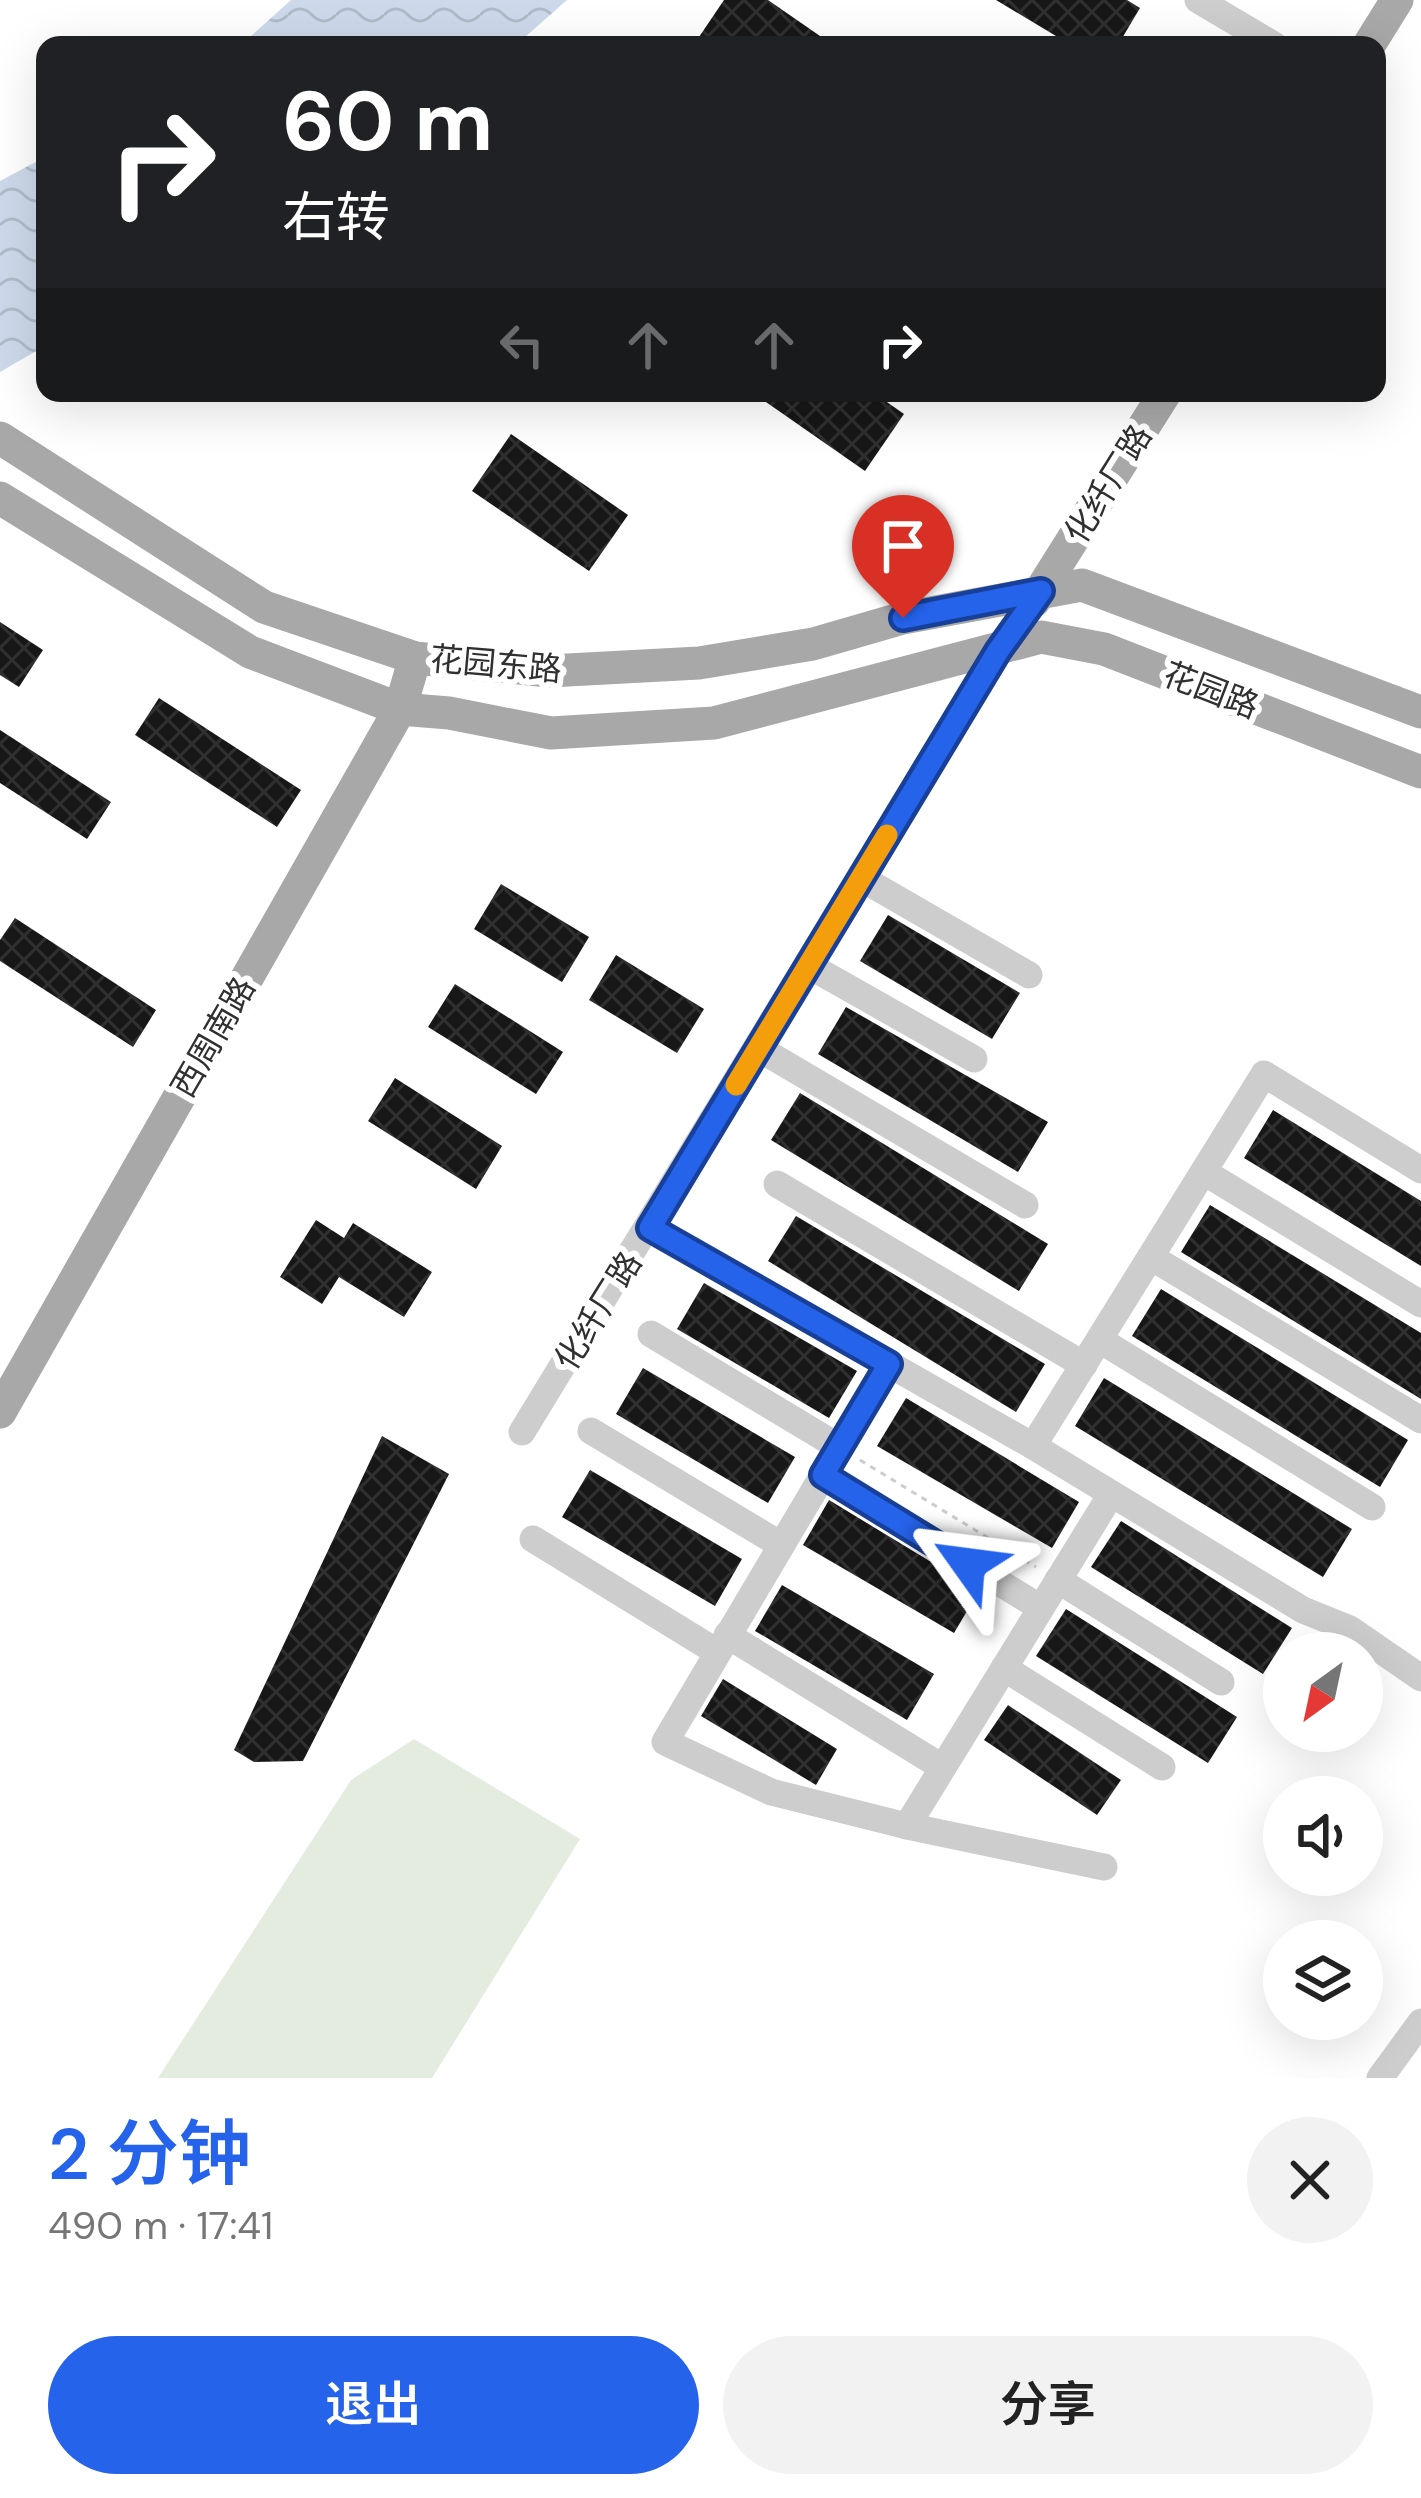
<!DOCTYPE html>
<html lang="zh">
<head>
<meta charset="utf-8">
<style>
	body { margin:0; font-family:"DM Sans","Noto Sans SC",sans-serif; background:#f2f2f2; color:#222; height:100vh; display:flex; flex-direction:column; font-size:45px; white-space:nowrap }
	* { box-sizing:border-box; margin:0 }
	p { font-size:39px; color:#767676 }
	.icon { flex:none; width:66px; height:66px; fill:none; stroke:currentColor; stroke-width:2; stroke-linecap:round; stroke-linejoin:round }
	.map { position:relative; height:2078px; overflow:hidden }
	.sheet { display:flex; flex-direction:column; background:#fff; flex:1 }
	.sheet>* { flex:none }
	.guide { position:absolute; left:36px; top:36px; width:1350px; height:366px; border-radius:24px; box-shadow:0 12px 48px #0002; background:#202124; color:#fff; overflow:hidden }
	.needle { width:78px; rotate:213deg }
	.controls { position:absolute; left:1263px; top:1632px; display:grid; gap:24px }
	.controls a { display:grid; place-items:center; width:120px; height:120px; border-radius:50%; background:#fff; box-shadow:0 12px 48px #0002; font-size:60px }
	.pin { position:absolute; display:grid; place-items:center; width:102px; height:102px; color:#fff; margin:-123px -51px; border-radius:50% 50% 50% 0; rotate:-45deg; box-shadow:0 0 12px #0007 }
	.pin .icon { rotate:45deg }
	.me { position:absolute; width:132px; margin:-66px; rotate:301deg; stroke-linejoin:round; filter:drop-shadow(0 0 9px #0008) }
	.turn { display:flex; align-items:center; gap:42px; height:252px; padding:0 48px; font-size:54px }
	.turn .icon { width:156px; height:156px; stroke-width:2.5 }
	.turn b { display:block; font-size:84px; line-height:102px }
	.lanes { display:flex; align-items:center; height:114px; padding:0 48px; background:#0003; justify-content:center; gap:60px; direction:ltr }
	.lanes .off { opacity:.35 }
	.round { display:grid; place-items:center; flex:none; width:126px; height:126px; border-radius:63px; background:#f2f2f2 }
	.summary { display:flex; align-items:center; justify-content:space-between; height:204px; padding:0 48px }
	h1 { font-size:72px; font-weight:600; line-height:90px; color:#2563eb }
	.button { display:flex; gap:24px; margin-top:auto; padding:24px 48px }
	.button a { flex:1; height:138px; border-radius:72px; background:#2563eb; color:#fff; font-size:48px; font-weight:600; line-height:138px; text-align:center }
	.button a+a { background:#f2f2f2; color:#222 }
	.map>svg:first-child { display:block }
</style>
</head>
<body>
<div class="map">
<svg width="1421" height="2078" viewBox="0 0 1421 2078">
	<defs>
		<pattern id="water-waves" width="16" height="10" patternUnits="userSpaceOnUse" patternTransform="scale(3)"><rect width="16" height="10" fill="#cdd9ea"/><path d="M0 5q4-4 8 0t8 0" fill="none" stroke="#b0bbc9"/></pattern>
		<pattern id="building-cross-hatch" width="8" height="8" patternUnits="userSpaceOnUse" patternTransform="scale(3)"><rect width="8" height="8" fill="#171717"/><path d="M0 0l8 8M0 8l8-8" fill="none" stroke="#303030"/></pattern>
	</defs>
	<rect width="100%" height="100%" fill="#fff"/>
	<polygon fill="#e4ece0" points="414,1739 580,1839 432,2078 158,2078 351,1780"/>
	<g fill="url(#water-waves)">
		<polygon points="291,0 567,0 516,45 241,45"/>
		<polygon points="45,157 45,346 0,372 0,181"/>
	</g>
	<g fill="url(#building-cross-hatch)">
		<polygon points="724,0 768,0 833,45 711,45 699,37"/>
		<polygon points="996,0 1127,0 1140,8 1118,45 1071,45"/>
		<polygon points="753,393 874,393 904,414 865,471"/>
		<polygon points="511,434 628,515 589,571 472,491"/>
		<polygon points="0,622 43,650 19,687 0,675"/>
		<polygon points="159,698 301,790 277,827 135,735"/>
		<polygon points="0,730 111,802 87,839 0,783"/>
		<polygon points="501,884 589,937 562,982 474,929"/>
		<polygon points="888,915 1020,993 992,1039 860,961"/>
		<polygon points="15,918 156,1010 133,1047 0,961 0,940"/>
		<polygon points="616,955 704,1009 677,1053 589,1000"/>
		<polygon points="455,984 563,1052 536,1094 428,1027"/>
		<polygon points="846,1007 1048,1122 1018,1172 818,1054"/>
		<polygon points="395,1078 502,1146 476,1189 368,1121"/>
		<polygon points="800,1093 1048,1244 1019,1291 771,1140"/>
		<polygon points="1273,1110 1421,1201 1421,1266 1244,1158"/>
		<polygon points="1210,1205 1421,1333 1421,1399 1181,1252"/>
		<polygon points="796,1216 1045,1364 1016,1412 768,1261"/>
		<polygon points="316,1220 344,1238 353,1223 432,1272 404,1317 339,1277 322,1304 280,1277"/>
		<polygon points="704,1283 857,1371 829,1418 677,1329"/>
		<polygon points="1161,1289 1408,1440 1380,1487 1132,1336"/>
		<polygon points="643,1368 795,1457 768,1503 616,1414"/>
		<polygon points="1104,1378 1352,1529 1323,1577 1075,1426"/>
		<polygon points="906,1398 1079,1502 1052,1548 877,1446"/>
		<polygon points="382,1436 449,1474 303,1761 254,1762 234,1750"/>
		<polygon points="590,1470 742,1559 715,1606 562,1517"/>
		<polygon points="829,1500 979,1591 954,1633 803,1545"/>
		<polygon points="1121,1521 1292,1628 1263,1674 1091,1567"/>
		<polygon points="782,1585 934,1674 907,1720 755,1631"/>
		<polygon points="1066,1609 1237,1717 1208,1763 1036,1656"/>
		<polygon points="723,1679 837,1749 816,1785 701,1716"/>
		<polygon points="1008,1705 1121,1780 1097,1815 984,1740"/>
	</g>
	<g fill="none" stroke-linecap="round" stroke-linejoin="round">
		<polyline stroke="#cdcdcd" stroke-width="3" stroke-dasharray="6 6" stroke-linecap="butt" points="860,1460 1036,1567"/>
		<g stroke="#cdcdcd" stroke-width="27">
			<polyline points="1198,0 1274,45"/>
			<polyline points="861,878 1029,975"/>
			<polyline points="808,965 974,1059"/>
			<polyline points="758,1048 1025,1205"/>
			<polyline points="1204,1172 1421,1304"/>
			<polyline points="777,1184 1084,1365"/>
			<polyline points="650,1228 1033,1446 1303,1610 1350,1629 1421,1678"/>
			<polyline points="1151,1257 1421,1420"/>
			<polyline points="651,1334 839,1447"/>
			<polyline points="1100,1340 1372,1507"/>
			<polyline points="889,1364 665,1742 771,1792 907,1826 1110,1496"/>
			<polyline points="591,1431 781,1545"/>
			<polyline points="522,1432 998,651"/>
			<polyline points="1033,1446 1264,1074 1421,1170"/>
			<polyline points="823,1475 1041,1608"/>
			<polyline points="533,1539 717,1652"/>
			<polyline points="1058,1580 1221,1682"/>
			<polyline points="727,1635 942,1767"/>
			<polyline points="1004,1668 1162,1767"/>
			<polyline points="907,1826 1104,1867"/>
			<polyline points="1380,2078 1421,2022"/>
		</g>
		<g stroke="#a8a8a8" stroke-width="33">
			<polyline points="1369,45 1397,0"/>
			<polyline points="0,438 264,607 415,658 549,671 699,663 813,644 903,618 1082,585 1421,712"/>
			<polyline points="0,498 250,652 400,709 449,713 551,733 714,723 1041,637 1104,649 1421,772"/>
			<polyline points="1034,601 1165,393"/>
			<polyline points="0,1412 400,709 415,658"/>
		</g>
	</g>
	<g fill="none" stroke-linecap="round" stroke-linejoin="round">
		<defs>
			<polyline id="route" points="903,618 1041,591 998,651 650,1228 889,1364 823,1475 968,1564"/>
		</defs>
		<use href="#route" stroke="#184099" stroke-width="30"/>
		<use href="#route" stroke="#2563eb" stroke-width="21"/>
		<polyline stroke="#f59e0b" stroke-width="21" points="736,1085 887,835"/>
	</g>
	<g text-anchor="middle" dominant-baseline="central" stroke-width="12" stroke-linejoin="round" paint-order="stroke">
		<g font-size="33" fill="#303030" stroke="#fff">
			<text transform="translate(1108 484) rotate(-58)">化纤厂路</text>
			<text transform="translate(496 664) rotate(5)">花园东路</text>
			<text transform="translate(1211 690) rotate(21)">花园路</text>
			<text transform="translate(213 1037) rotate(-60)">西周南路</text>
			<text transform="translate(598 1311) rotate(-58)">化纤厂路</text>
		</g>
	</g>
</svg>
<div class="controls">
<a><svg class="needle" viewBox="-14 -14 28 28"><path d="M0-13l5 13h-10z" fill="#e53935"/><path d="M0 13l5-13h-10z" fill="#767676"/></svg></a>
<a><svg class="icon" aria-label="sound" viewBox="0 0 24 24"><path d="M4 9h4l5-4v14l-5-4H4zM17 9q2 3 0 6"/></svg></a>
<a><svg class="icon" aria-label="layers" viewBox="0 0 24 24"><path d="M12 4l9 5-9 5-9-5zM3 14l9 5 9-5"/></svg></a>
</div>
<div class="pin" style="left:903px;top:618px;background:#d93025"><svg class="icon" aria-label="arrive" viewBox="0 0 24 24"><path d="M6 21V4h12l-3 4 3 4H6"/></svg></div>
<svg class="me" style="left:968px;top:1564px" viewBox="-20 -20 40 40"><path d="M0-17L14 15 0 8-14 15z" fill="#2563eb" stroke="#fff" stroke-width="4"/></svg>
<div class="guide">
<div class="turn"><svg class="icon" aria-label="right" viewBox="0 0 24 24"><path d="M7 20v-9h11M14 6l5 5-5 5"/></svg><div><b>60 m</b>右转</div></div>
<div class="lanes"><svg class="icon off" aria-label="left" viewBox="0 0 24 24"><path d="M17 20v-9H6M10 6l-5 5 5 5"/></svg><svg class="icon off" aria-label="ahead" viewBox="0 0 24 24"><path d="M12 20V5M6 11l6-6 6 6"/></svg><svg class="icon off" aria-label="ahead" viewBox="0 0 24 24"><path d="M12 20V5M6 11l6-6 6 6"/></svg><svg class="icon" aria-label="right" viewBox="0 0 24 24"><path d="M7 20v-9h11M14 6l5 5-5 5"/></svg></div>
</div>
</div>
<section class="sheet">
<div class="summary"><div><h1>2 分钟</h1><p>490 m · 17:41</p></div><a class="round"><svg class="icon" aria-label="close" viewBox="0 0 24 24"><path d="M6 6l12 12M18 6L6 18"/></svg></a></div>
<div class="button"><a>退出</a><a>分享</a></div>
</section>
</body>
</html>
